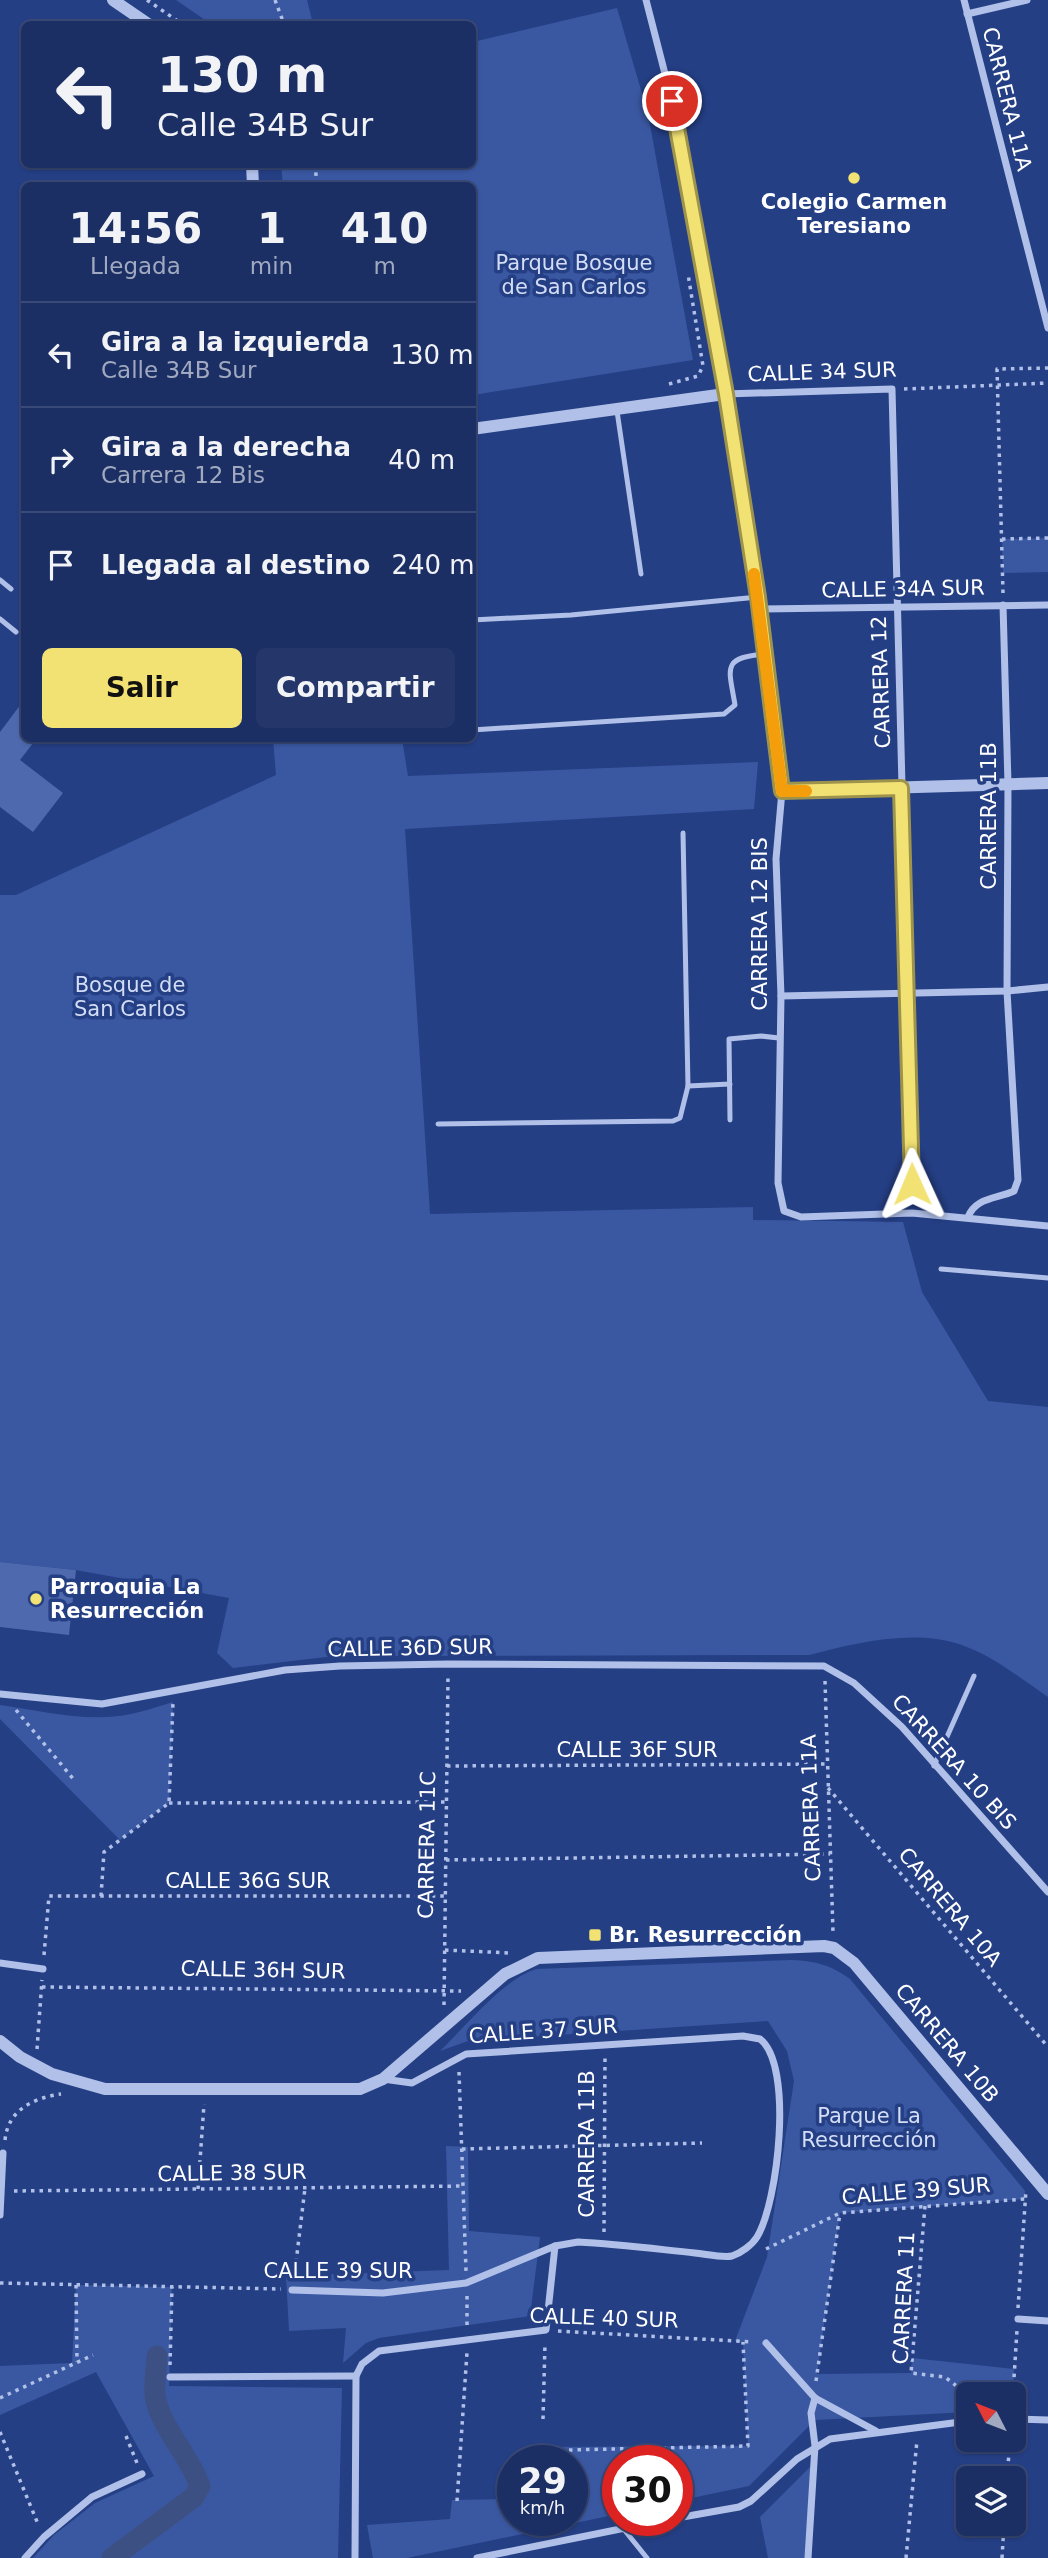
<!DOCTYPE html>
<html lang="es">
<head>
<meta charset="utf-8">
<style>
	body { margin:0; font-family:"DejaVu Sans",sans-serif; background:#25376a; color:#f1f3f6; height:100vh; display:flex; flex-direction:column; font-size:26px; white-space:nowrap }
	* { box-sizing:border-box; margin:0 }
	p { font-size:23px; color:#a0a9bf }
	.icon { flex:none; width:38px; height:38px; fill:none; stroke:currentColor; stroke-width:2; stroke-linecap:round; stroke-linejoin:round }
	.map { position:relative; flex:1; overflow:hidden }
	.details { position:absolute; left:21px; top:182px; width:455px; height:560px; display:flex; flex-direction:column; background:#1c2f64; border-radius:10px; box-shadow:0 2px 5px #0004,0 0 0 2px #3a4a78 }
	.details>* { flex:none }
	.hud { position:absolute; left:21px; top:21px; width:455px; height:147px; border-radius:10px; box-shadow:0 2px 5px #0004,0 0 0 2px #3a4a78; background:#1c2f64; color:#f1f3f6; overflow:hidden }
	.needle { width:46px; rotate:312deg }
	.controls { position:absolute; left:956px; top:2382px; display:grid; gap:14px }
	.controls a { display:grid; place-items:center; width:70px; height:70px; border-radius:10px; background:#1c2f64; box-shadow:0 2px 5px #0004,0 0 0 2px #3a4a78; font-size:35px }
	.speed { position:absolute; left:497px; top:2445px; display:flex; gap:14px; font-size:35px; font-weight:700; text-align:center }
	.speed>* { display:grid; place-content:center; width:91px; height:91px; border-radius:50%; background:#1c2f64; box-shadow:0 2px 5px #0004,0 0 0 2px #3a4a78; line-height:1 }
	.speed small { font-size:18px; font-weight:400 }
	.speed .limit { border:10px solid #d22; background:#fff; color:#111 }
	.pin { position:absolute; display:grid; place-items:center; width:60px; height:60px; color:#fff; margin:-30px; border:4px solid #fff; border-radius:50%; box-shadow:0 2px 7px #0007 }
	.me { position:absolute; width:77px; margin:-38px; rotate:359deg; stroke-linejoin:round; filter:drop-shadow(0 0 5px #0008) }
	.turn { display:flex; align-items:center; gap:24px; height:147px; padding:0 21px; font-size:32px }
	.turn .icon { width:91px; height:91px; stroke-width:2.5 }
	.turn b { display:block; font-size:49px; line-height:60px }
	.eta { display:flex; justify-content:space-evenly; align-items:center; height:119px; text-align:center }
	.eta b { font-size:42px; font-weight:600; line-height:49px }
	.action { display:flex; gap:14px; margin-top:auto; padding:14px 21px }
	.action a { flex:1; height:80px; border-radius:10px; background:#f2e274; color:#111; font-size:28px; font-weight:600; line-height:80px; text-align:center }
	.action a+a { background:#25376a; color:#f1f3f6 }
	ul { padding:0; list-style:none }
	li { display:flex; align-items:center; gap:21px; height:105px; padding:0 21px; border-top:2px solid #3a4a78 }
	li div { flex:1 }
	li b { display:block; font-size:26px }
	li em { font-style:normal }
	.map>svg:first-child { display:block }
</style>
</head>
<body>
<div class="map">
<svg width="1048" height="2558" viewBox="0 0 1048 2558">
	<rect width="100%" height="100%" fill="#253f85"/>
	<g fill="#3a58a2">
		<polygon points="176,0 307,0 313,24 211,24"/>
		<polygon points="617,8 648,114 693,360 473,395 472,186 283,185 281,165 472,164 473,42"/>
		<polygon points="1048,538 1048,572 1003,573 1002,539"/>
		<path d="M273,739H402L408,776L758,762L754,809L405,829L430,1214L753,1207V1220L903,1222L922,1292L988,1401L1048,1407V1697C1020,1678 992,1655 959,1644C912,1629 855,1643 809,1655L334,1656L233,1668L217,1653L229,1598L76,1570L0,1562V895H16L276,775Z"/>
		<path d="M173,1702L169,1803L120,1840L0,1719V1705C41,1711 89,1723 131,1714C145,1711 159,1706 173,1702Z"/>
		<path d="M792,1960C815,1961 831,1965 850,1979L1025,2191V2199L840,2213L817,2374L911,2373L912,2358L1014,2369L1013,2394H968V2412L815,2420L749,2486L677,2501V2460H618V2514L407,2558H373L367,2525L450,2519L452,2500L513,2499V2520H572V2460H533L534,2447L748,2446L743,2342L735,2341L767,2257L794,2081L787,2051L768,2021L468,2041L440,2051C466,2026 502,1980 536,1969Z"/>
		<polygon points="446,2146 468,2147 469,2231 540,2237 530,2316 379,2338 366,2343 343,2363 346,2328 289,2331 286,2276 449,2270"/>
		<polygon points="76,2285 172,2287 169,2386 342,2388 338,2558 33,2558 54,2535 95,2503 154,2476 96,2372 0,2415 0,2366 72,2363"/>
		<polygon points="814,2463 808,2558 768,2558 760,2517"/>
	</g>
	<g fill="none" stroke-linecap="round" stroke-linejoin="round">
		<path stroke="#3d5084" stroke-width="21" d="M112,2558L194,2497L200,2486C189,2454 161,2429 155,2396C154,2383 156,2369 157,2356"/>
	</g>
	<g fill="#4e69ad">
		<polygon points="24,700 24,738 37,738 20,760 63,793 33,832 0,807 0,732"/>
		<polygon points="0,1562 76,1570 69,1635 0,1627"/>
	</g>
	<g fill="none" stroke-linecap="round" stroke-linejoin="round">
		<g stroke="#b0c0e8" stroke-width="3.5" stroke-dasharray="3.5 5" stroke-linecap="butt">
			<polyline points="147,0 182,24"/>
			<polyline points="275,0 284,24"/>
			<polyline points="315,164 317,186"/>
			<polyline points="669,384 698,376 703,366 688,274"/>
			<polyline points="904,389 1048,383"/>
			<polyline points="1002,539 1048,538"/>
			<polyline points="1003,593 997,369 1048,368"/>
			<polyline points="825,1681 833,1932"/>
			<polyline points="16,1710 75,1781"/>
			<polyline points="447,1766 827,1764"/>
			<polyline points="828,1788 1048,2047"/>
			<polyline points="169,1803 447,1802"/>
			<polyline points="446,1860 830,1854"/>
			<polyline points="101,1896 104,1852 169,1803 173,1702"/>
			<polyline points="445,1950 510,1953"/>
			<polyline points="44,1955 49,1896 446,1896"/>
			<polyline points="42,1987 461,1991"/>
			<polyline points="444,2005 448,1676"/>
			<polyline points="37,2049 42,1980"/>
			<polyline points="459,2072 466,2271"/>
			<path d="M5,2140C8,2110 33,2098 61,2094"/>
			<polyline points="462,2149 702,2143"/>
			<polyline points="198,2189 204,2104"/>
			<polyline points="14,2191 463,2186"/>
			<polyline points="925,2206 911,2373 945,2377 968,2395"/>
			<polyline points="604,2232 605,2058"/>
			<polyline points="766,2249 840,2213 1025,2199"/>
			<polyline points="294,2279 305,2188"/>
			<polyline points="0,2283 281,2289"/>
			<polyline points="76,2285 77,2362"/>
			<polyline points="467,2296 467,2327"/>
			<polyline points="1018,2308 1026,2190"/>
			<polyline points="558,2331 753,2342"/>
			<polyline points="170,2365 172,2287"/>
			<polyline points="816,2381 840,2213"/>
			<polyline points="1013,2394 1017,2330"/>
			<polyline points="0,2398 93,2355"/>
			<polyline points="543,2419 545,2343"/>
			<polyline points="0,2432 38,2524"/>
			<polyline points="126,2436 137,2463"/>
			<polyline points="569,2450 748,2446 743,2342"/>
			<polyline points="1007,2478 1010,2440"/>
			<polyline points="457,2501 467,2352"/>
			<polyline points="906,2558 917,2440"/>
			<polyline points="1002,2558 1004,2524"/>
		</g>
		<g stroke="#b0c0e8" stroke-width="5">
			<polyline points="617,411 641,574"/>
			<polyline points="0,580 11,589"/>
			<polyline points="0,619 16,632"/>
			<polyline points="472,620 571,615 758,597"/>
			<path d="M472,730L724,714L735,705C729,668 721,658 764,654"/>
			<polyline points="688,1086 730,1084"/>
			<polyline points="730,1120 729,1039 761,1036 779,1038"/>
			<polyline points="438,1124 673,1121 680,1118 688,1086 683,833"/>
			<polyline points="941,1269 1048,1278"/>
			<polyline points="934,1766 974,1676"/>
			<polyline points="622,2527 647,2558"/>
		</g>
		<g stroke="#b0c0e8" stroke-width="7">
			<polyline points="646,0 672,101 725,394 892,389 912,1184"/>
			<polyline points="964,0 1048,328"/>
			<polyline points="967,14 1027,0"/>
			<polyline points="759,609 1047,605"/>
			<polyline points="782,791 776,859 781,996 778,1183 784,1211 801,1217 912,1213 1048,1226"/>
			<polyline points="781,996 1007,991 1048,987"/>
			<path d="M968,1217C976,1197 997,1199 1014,1191L1018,1180L1007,991L1008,784L1003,605"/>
			<polyline points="0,1694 102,1704 285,1670 340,1666 448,1664 824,1666 854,1683 902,1727 1048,1892"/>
			<polyline points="0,1963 43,1969"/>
			<polyline points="0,2215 3,2153"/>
			<path d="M292,2290L383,2293L466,2283L555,2246L578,2242C617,2244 656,2249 695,2253C706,2254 722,2258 732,2256C741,2253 752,2245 757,2237C778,2203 794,2065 760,2039L743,2036L466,2054L412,2083L383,2079"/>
			<polyline points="1018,2319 1048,2321"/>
			<polyline points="766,2343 815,2398 876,2431"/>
			<polyline points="170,2377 356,2376"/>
			<polyline points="1013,2419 1048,2420"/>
			<polyline points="677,2518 739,2507 751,2501 797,2459 830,2439 968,2421"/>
			<polyline points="25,2558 44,2537 92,2497 142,2474"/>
			<polyline points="355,2558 356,2376 362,2364 379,2351 546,2330 555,2246"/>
			<polyline points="477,2558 665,2520"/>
			<polyline points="808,2558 815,2446 811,2413 815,2398"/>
		</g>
		<g stroke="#b0c0e8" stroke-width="12">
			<polyline points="113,0 148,24"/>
			<polyline points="252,164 253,186"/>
			<polyline points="472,429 725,394 758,597 782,791 1048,783"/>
			<polyline points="0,2041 20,2057 52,2074 105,2089 360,2089 383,2079 505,1974 538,1958 824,1946 834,1948 854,1963 1048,2194"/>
		</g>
	</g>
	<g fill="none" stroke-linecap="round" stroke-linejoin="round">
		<defs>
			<polyline id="route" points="672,101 726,394 758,597 782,791 901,788 912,1184"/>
		</defs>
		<use href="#route" stroke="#9d934b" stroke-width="18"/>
		<use href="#route" stroke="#f2e274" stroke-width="12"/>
		<polyline stroke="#f59e0b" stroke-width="12" points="754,574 782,791 806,791"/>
	</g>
	<g fill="#f2e274" stroke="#253f85" stroke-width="2.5">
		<circle cx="854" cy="178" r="7"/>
		<circle cx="36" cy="1599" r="7"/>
		<rect x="588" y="1928" width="14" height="14" rx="3.5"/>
	</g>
	<g text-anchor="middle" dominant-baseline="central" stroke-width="7" stroke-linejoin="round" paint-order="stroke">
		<g font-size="21" fill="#fff" stroke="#253f85">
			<text transform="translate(1007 99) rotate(76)">CARRERA 11A</text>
			<text transform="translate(822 372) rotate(-2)">CALLE 34 SUR</text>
			<text transform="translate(903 589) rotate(-1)">CALLE 34A SUR</text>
			<text transform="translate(881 682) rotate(-92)">CARRERA 12</text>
			<text transform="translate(989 816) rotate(-90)">CARRERA 11B</text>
			<text transform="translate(760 924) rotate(-90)">CARRERA 12 BIS</text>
			<text transform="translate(410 1648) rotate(-1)">CALLE 36D SUR</text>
			<text x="637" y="1750">CALLE 36F SUR</text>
			<text transform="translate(954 1762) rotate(48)">CARRERA 10 BIS</text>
			<text transform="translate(811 1808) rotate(-92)">CARRERA 11A</text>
			<text transform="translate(427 1845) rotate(-89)">CARRERA 11C</text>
			<text x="248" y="1881">CALLE 36G SUR</text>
			<text transform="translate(950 1907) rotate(50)">CARRERA 10A</text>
			<text transform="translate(263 1970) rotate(1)">CALLE 36H SUR</text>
			<text transform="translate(543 2031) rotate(-4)">CALLE 37 SUR</text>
			<text transform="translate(947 2043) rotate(50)">CARRERA 10B</text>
			<text transform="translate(587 2144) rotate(-90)">CARRERA 11B</text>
			<text transform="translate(232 2173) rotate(-1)">CALLE 38 SUR</text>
			<text transform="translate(916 2191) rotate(-5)">CALLE 39 SUR</text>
			<text x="338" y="2271">CALLE 39 SUR</text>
			<text transform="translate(904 2298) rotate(-87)">CARRERA 11</text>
			<text transform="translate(604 2318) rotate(2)">CALLE 40 SUR</text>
		</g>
		<g font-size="21" font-weight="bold" fill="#fff" stroke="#253f85" text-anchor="start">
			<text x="854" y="202" text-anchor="middle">Colegio Carmen<tspan x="854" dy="24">Teresiano</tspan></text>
			<text x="50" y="1587">Parroquia La<tspan x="50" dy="24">Resurrección</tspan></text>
			<text x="609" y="1935">Br. Resurrección</text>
		</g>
		<g font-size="21" fill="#d3ddf6" stroke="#253f85">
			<text x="574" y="263">Parque Bosque<tspan x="574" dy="24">de San Carlos</tspan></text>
			<text x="130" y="985">Bosque de<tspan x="130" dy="24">San Carlos</tspan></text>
			<text x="869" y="2116">Parque La<tspan x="869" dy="24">Resurrección</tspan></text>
		</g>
	</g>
</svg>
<div class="controls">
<a><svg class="needle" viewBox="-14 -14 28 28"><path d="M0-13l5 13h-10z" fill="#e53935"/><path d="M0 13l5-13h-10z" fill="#a0a9bf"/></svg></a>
<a><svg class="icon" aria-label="layers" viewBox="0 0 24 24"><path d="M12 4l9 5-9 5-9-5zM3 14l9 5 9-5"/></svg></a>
</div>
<div class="speed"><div>29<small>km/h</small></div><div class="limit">30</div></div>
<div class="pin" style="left:672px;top:101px;background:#d93025"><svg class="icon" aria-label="arrive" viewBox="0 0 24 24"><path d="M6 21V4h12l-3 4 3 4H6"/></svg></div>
<svg class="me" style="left:912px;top:1184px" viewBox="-20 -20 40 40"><path d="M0-17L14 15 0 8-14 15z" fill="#f2e274" stroke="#fff" stroke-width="4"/></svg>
<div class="hud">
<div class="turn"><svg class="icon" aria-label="left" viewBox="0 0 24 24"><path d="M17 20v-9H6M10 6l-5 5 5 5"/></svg><div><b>130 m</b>Calle 34B Sur</div></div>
</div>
<section class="details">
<div class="eta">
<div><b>14:56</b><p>Llegada</p></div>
<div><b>1</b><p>min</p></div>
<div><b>410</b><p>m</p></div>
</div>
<ul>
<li><svg class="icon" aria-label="left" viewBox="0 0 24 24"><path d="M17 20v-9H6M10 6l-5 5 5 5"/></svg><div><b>Gira a la izquierda</b><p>Calle 34B Sur</p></div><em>130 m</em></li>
<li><svg class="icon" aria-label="right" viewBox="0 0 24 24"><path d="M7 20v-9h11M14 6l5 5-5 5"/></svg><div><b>Gira a la derecha</b><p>Carrera 12 Bis</p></div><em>40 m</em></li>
<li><svg class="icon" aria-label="arrive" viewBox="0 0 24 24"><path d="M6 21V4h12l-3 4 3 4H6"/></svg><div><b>Llegada al destino</b></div><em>240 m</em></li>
</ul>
<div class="action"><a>Salir</a><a>Compartir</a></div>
</section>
</div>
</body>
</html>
